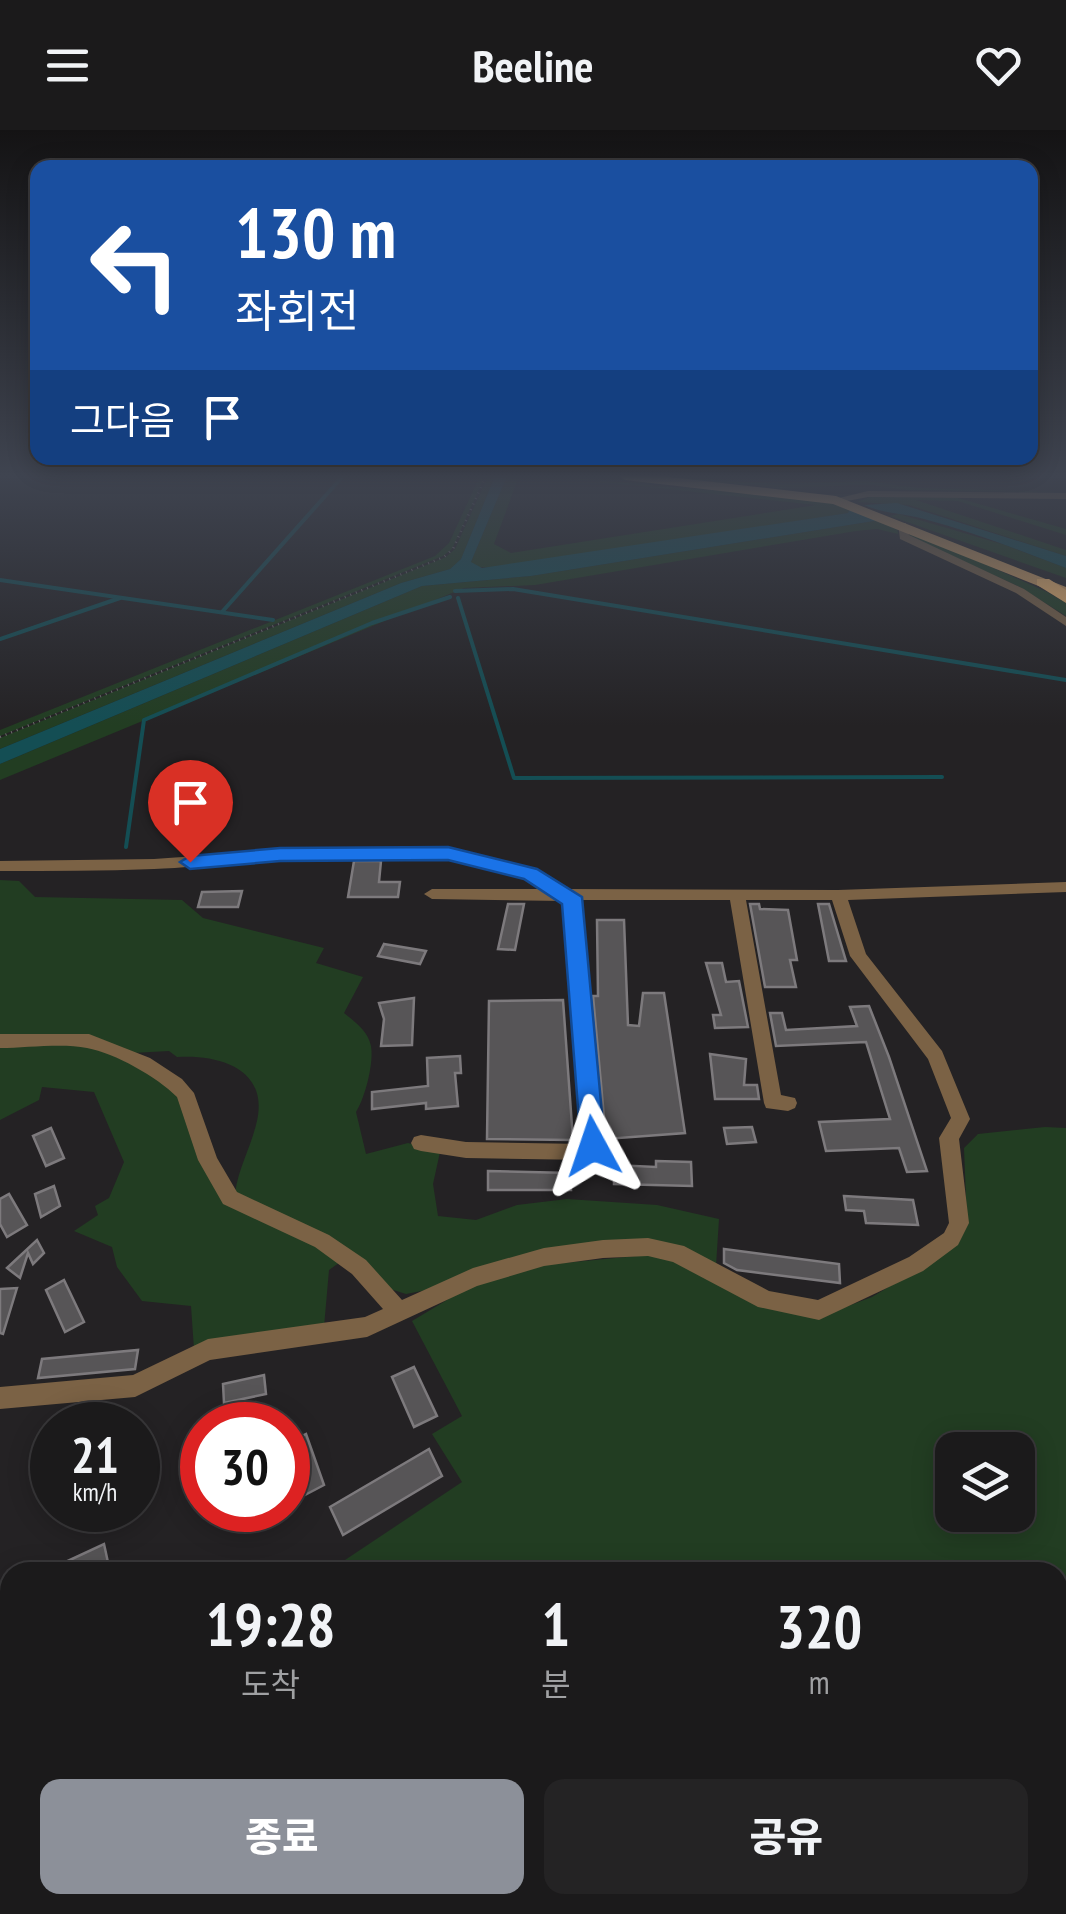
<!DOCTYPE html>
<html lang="ko">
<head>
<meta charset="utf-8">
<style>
	body { margin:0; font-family:"PT Sans Narrow","Noto Sans KR",sans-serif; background:#242324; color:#f1f3f6; height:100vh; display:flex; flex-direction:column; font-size:38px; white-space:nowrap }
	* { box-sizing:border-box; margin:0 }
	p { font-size:32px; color:#a0a1a3 }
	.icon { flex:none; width:55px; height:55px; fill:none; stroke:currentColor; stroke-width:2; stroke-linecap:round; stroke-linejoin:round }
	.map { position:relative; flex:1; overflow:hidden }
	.panel { position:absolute; left:0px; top:1432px; width:1068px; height:352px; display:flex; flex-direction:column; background:#1b1a1b; border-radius:30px 30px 0 0; box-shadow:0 5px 25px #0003,0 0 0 2px #39383a }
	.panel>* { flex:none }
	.hud { position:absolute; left:30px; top:30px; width:1008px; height:305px; border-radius:20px; box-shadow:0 5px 25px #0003,0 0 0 2px #39383a; background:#1a4fa0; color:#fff; overflow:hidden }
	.buttons { position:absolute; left:935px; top:1302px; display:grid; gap:20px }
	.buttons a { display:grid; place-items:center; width:100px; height:100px; border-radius:20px; background:#1b1a1b; box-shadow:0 5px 25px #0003,0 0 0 2px #39383a; font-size:50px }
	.speed { position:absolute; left:30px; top:1272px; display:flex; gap:20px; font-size:50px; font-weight:700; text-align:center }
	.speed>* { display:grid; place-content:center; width:130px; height:130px; border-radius:50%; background:#1b1a1b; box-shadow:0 5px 25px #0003,0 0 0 2px #39383a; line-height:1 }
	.speed small { font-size:25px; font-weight:400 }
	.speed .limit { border:15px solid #d22; background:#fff; color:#111 }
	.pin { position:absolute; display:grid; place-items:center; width:85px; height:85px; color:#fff; margin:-102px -42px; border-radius:50% 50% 50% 0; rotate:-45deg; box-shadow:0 0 10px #0007 }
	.pin .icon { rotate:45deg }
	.me { position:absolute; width:110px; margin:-55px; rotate:355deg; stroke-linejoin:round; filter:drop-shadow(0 0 8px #0008) }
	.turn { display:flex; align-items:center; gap:35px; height:210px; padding:0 40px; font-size:45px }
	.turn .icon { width:130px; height:130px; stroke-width:2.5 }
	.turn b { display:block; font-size:70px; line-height:85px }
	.then { display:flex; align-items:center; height:95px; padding:0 40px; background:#0003; gap:20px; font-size:38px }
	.eta { display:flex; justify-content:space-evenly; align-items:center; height:170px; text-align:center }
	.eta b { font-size:60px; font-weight:800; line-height:70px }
	.button { display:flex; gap:20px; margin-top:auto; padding:20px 40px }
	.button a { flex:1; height:115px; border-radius:20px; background:#8c9099; color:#fff; font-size:40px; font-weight:800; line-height:115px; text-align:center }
	.button a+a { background:#242324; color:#f1f3f6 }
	header { display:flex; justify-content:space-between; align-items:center; height:130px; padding:0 40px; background:#1b1a1b; font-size:45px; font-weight:800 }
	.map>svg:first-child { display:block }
</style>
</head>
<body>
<header><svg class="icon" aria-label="menu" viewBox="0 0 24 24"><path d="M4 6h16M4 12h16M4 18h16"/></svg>Beeline<svg class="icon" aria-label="heart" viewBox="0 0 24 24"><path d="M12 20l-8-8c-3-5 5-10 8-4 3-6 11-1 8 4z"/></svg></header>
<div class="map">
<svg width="1066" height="1784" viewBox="0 0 1066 1784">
	<rect width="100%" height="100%" fill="#242224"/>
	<g fill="#223d22" fill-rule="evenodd">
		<polygon points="480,346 485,346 452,419 443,426 0,606 0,600 435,426 449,413"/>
		<polygon points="488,346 495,346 461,429 450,439 401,453 0,619 0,608 446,427 455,419"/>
		<polygon points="507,346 519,346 494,414 511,423 816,375 547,346 812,369 850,378 848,383 502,438 476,437 471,432"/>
		<polygon points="653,346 780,354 866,351 918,358 1066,362 906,360 870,355 780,358"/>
		<polygon points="870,367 958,368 1066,399 1066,405 958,371 916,370 1066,420 1066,426 909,375 857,372"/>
		<polygon points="899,384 1005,415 1066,438 1066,448 890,386"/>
		<polygon points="880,390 897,396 898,404 877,399 856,401 535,455 464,458 0,650 0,634 422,456 531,446"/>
		<polygon points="913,402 1047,462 1066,473 1066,486 1020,457 908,406"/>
		<path d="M0,750L19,751L35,767L182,770L203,788L324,818L316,833L363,847L344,883C355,892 368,901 371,916C374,933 365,968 356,982L366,1024L408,1013L440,1022L433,1054L438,1086L476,1090L517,1075L567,1069L657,1075L719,1089L716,1136L660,1111L432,1159L406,1164L387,1158L235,1064C238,1039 250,1019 256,995C271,940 221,924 177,927L169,921L132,923L0,907Z"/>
		<polygon points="0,913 88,913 174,955 216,1054 343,1130 329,1140 324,1197 194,1219 191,1176 142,1171 117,1137 112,1117 74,1101 98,1085 95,1076 109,1068 124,1032 94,962 42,957 39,970 0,990"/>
		<path d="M1045,997L1066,998V1784H120L121,1775H1058V1442H327L462,1352L432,1304L462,1286L412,1191L472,1155L543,1135L647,1125L674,1129L745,1168L819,1187L872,1167L922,1137L967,1093L964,1018L978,1004ZM952,1320H1018V1385H952Z"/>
	</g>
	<g fill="#144e54">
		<polygon points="495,346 507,346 471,432 482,438 848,383 850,378 880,390 531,446 422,456 0,634 0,619 401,453 450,439 461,429"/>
		<path d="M897,373L1066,426V438C1019,420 973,402 924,389C903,383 885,384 864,375Z"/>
	</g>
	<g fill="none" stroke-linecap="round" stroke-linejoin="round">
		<g stroke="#144e54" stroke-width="4">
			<polyline points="0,450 273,490"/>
			<polyline points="455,461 513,459 1066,550"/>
			<polyline points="458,468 514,648 942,647"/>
			<polyline points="222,482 343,346"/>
			<polyline points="0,509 120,468"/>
			<polyline points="126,717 144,590 372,493 450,467"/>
		</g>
	</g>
	<g fill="#575557" stroke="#7d7a7d" stroke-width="2.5">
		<polygon points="354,731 381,731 379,752 400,752 398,767 348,767"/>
		<polygon points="242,761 238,777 198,777 202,762"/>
		<polygon points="508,774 524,774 515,820 498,819"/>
		<polygon points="750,774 759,774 760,779 788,780 797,830 790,830 796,857 765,857"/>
		<polygon points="818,774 829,774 846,831 829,831"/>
		<polygon points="597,790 624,790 628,895 639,896 643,863 664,863 685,1003 606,1009 593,866 598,866"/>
		<polygon points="384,814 426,821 420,834 378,826"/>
		<polygon points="706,833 722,833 726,852 739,851 748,897 715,898 713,885 721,885"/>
		<polygon points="414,868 412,915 381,916 384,889 379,873"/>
		<polygon points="563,870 573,1010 487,1009 489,871"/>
		<polygon points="869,876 889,927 927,1041 907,1042 899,1018 826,1021 819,992 890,989 866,912 776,916 770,883 782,883 786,900 857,896 850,877"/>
		<polygon points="710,924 746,929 744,955 757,955 759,969 715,969"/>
		<polygon points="460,926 461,943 455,943 458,976 426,979 426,973 372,979 372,962 428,956 427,928"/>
		<polygon points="752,997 756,1012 727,1014 724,998"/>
		<polygon points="51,998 64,1028 46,1036 33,1006"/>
		<polygon points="656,1031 691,1032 692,1056 614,1054 614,1035 656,1037"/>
		<polygon points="488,1041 570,1043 571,1060 488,1060"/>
		<polygon points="54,1056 60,1076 41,1087 35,1064"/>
		<polygon points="9,1064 27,1095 7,1107 0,1094 0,1069"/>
		<polygon points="844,1066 913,1070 918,1095 866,1093 864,1081 846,1080"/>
		<polygon points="37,1110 44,1123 33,1134 28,1123 20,1148 7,1138"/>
		<polygon points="724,1119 839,1134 840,1153 737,1140 724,1133"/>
		<polygon points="64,1150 84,1192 65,1202 46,1160"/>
		<polygon points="17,1158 3,1204 0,1203 0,1159"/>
		<polygon points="138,1220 135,1239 38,1248 42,1229"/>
		<polygon points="414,1237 437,1286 414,1297 392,1247"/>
		<polygon points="264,1245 266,1264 224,1273 223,1254"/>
		<polygon points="306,1304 324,1355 303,1366 288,1313"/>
		<polygon points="429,1319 442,1346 343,1405 330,1377"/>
		<polygon points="104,1414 109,1437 98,1442 44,1442"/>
	</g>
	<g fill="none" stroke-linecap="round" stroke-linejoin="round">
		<polyline stroke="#706e70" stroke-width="2.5" stroke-dasharray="1 5" stroke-linecap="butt" points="0,607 444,427 453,419 486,346"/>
		<g fill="#7b6245" fill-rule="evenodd">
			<polygon points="868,361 1066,363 1066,369 868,367 836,373 831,370"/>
			<polygon points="898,393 906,393 909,405 1024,459 1066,487 1066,496 1016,463 900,409"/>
			<path d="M449,719L535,739L561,759L838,760L1066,752V762L848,770L866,824L942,921L970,989L959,1009L969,1093L958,1115L923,1141L819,1190L758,1177L673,1132L648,1126L603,1128L544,1136L477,1156L367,1207L210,1230L135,1267L0,1279V1257L133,1245L208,1209L365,1187L383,1179L352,1144L315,1117L223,1074L198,1030L177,967C157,947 115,923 87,918C62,913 26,918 0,918V904H89L150,928L182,949L194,963L217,1028L237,1062L329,1105L366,1130L402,1170L473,1138L544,1118L603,1110L648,1108L684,1116L769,1161L818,1170L909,1127L944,1103L949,1093L939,1008L951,988L928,929L850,826L832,770H746L781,965L795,968L797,973L795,978L788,981L766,978L764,973L730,770H580L603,1016L596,1028L589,1030L466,1028L421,1021L414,1019L411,1013L414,1007L421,1005L466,1012L583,1014L564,771L432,769L424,764L432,759H540C472,705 243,735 154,739C103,741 51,741 0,741V731L154,729L280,720Z"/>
		</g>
		<polygon fill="#d5a163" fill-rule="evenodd" points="619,346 660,346 836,366 1066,457 1066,467 833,374 625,350"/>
		<polygon fill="#f8ba6e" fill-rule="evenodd" points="1037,449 1049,449 1066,460 1066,473 1037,455"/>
	</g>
	<linearGradient id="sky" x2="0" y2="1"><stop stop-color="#141314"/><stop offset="0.58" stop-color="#3f4450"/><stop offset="1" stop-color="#3f4450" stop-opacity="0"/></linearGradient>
	<rect width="1066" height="596" fill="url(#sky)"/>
	<polygon fill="#1a73e8" stroke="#114b97" stroke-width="2.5" points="448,717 537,739 582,767 605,1016 602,1024 593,1027 581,1016 562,774 524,749 448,730 280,731 190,739 180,732 190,726 280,718"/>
</svg>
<div class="buttons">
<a><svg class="icon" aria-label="layers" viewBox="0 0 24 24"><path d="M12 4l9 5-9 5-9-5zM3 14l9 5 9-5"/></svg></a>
</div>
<div class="speed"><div>21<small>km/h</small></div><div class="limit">30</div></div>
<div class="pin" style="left:190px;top:732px;background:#d93025"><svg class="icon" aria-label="arrive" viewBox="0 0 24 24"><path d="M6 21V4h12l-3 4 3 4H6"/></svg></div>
<svg class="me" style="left:593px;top:1016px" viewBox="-20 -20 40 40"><path d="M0-17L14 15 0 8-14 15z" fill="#1a73e8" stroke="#fff" stroke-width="4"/></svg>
<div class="hud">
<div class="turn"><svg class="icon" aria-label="left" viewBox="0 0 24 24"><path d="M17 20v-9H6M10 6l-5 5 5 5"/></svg><div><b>130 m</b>좌회전</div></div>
<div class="then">그다음<svg class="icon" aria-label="arrive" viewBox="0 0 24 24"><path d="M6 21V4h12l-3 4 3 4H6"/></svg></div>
</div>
<section class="panel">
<div class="eta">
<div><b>19:28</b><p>도착</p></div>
<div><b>1</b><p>분</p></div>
<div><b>320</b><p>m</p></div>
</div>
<div class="button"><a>종료</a><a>공유</a></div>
</section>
</div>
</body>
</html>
